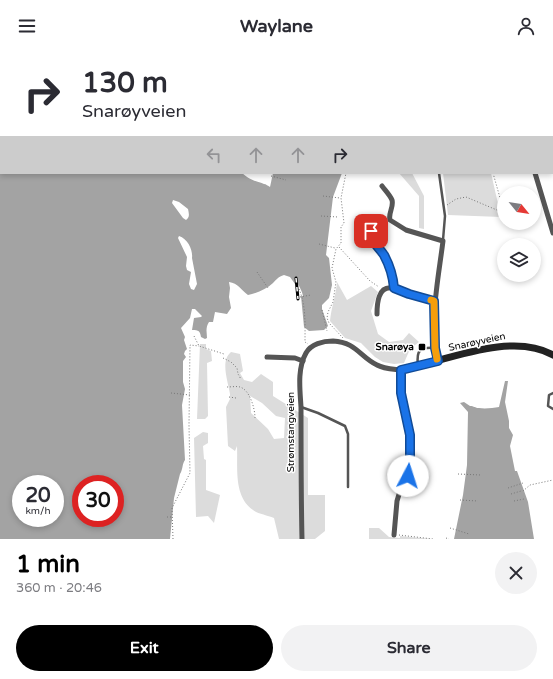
<!DOCTYPE html>
<html lang="en">
<head>
<meta charset="utf-8">
<style>
	body { margin:0; font-family:"Varela Round",sans-serif; background:#f2f2f3; color:#2b2b33; height:100vh; display:flex; flex-direction:column; font-size:15px; white-space:nowrap }
	* { box-sizing:border-box; margin:0 }
	p { font-size:13px; color:#7c7c81 }
	.icon { flex:none; width:22px; height:22px; fill:none; stroke:currentColor; stroke-width:2; stroke-linecap:round; stroke-linejoin:round }
	.map { position:relative; height:487px; overflow:hidden }
	.panel { display:flex; flex-direction:column; background:#fff; flex:1 }
	.panel>* { flex:none }
	.hud { position:absolute; left:0px; top:0px; width:553px; height:122px; box-shadow:0 2px 6px #0003; background:#fff; color:#2b2b33; overflow:hidden }
	.needle { width:26px; rotate:120deg }
	.tools { position:absolute; left:497px; top:134px; display:grid; gap:8px }
	.tools a { display:grid; place-items:center; width:44px; height:44px; border-radius:50%; background:#fff; box-shadow:0 2px 6px #0003; font-size:20px }
	.speed { position:absolute; left:12px; top:423px; display:flex; gap:8px; font-size:20px; font-weight:700; text-align:center }
	.speed>* { display:grid; place-content:center; width:52px; height:52px; border-radius:50%; background:#fff; box-shadow:0 2px 6px #0003; line-height:1 }
	.speed small { font-size:10px; font-weight:400 }
	.speed .limit { border:6px solid #d22; background:#fff; color:#111 }
	.pin { position:absolute; display:grid; place-items:center; width:34px; height:34px; color:#fff; margin:-17px; border-radius:8px; box-shadow:0 2px 6px #0006 }
	.me { position:absolute; width:44px; margin:-22px; rotate:5deg; stroke-linejoin:round; filter:drop-shadow(0 0 3px #0008) }
	.turn { display:flex; align-items:center; gap:14px; height:84px; padding:0 16px; font-size:18px }
	.turn .icon { width:52px; height:52px; stroke-width:2.5 }
	.turn b { display:block; font-size:28px; line-height:34px }
	.lanes { display:flex; align-items:center; height:38px; padding:0 16px; background:#0003; justify-content:center; gap:20px; direction:ltr }
	.lanes .off { opacity:.35 }
	.round { display:grid; place-items:center; flex:none; width:42px; height:42px; border-radius:21px; background:#f2f2f3 }
	.summary { display:flex; align-items:center; justify-content:space-between; height:68px; padding:0 16px }
	h1 { font-size:24px; font-weight:800; line-height:30px; color:#000 }
	.primary-button { display:flex; gap:8px; margin-top:auto; padding:8px 16px }
	.primary-button a { flex:1; height:46px; border-radius:24px; background:#000; color:#fff; font-size:16px; font-weight:800; line-height:46px; text-align:center }
	.primary-button a+a { background:#f2f2f3; color:#2b2b33 }
	header { display:flex; justify-content:space-between; align-items:center; height:52px; padding:0 16px; background:#fff; font-size:18px; font-weight:800 }
	.map>svg:first-child { display:block }
</style>
</head>
<body>
<header><svg class="icon" aria-label="menu" viewBox="0 0 24 24"><path d="M4 6h16M4 12h16M4 18h16"/></svg>Waylane<svg class="icon" aria-label="person" viewBox="0 0 24 24"><circle cx="12" cy="8" r="4"/><path d="M4 21q1-7 8-7t8 7"/></svg></header>
<div class="map">
<svg width="553" height="487" viewBox="0 0 553 487">
	<rect width="100%" height="100%" fill="#fff"/>
	<g fill="#dcdcdc" fill-rule="evenodd">
		<polygon points="399,121 412,121 424,144 424,177 419,176 419,144"/>
		<polygon points="443,121 491,121 501,165 448,163"/>
		<path d="M337,230L347,248L371,234L378,240L371,259L378,282L389,290L403,288L409,281L419,290L410,297L404,311L394,312L383,310L375,305L361,291L345,286L330,269C331,256 336,243 337,230Z"/>
		<polygon points="200,292 206,292 206,297 211,299 212,309 207,311 208,364 205,367 197,367"/>
		<path d="M231,300L240,302L243,319L240,321L244,328L252,330L261,322L273,330V344L308,366V443H325V479L315,487H279L274,466C267,463 258,462 253,458C233,444 238,415 237,394L235,399L228,394L226,355L230,347V342C228,329 220,309 231,300ZM250,344L262,351L276,364L285,366L284,386L274,387L268,377L251,361Z"/>
		<polygon points="203,380 208,381 208,391 203,394 204,407 206,408 206,438 220,443 214,471 208,464 196,465 194,386"/>
		<polygon points="369,476 379,476 389,485 400,486 400,484 432,487 369,487"/>
	</g>
	<g fill="#a3a3a3" fill-rule="evenodd">
		<path d="M0,0L272,1H1V121H242C251,129 254,128 264,132C266,132 268,134 270,135L273,121H342L333,145L326,203L329,206L332,233L329,246L322,253V257L328,274L324,278L309,279L304,275L301,244H303C302,239 300,236 298,232H295L290,225L284,223C278,225 277,227 273,231C267,237 257,241 248,243C241,238 238,231 229,230L230,236L229,245L231,256L227,262L215,260L213,270H209C205,276 207,281 207,286L205,287L201,285C200,279 199,278 192,278L194,266L201,265L202,264L195,257H192L190,266L181,276L185,285L184,288L187,297L185,299L184,302L186,305L183,309V330L185,337L182,353L185,408C182,412 183,417 180,422L174,446L170,487H0ZM173,148L179,150L188,157C189,162 190,165 186,168L183,166L172,151ZM179,184C188,187 193,198 192,206L197,232L194,238L191,237L189,232L191,220L187,218L186,214L187,205L178,186ZM21,432H55V466H21ZM81,432H115V466H81Z"/>
		<path d="M505,329H508L505,350L509,369V376L513,383L510,394L515,419H517L528,450L534,487H454L463,443L467,413L468,360L460,351L464,350L470,354C474,354 475,356 479,356C485,357 493,356 499,355Z"/>
	</g>
	<g fill="none" stroke-linecap="round" stroke-linejoin="round">
		<g stroke="#777" stroke-width="1" stroke-dasharray="1 2" stroke-linecap="butt">
			<polyline points="282,0 282,1"/>
			<polyline points="328,0 328,1"/>
			<polyline points="277,1 278,0"/>
			<polyline points="493,121 504,160"/>
			<polyline points="271,124 286,128"/>
			<polyline points="323,144 340,146"/>
			<polyline points="447,153 456,147 466,145 504,161"/>
			<polyline points="534,156 538,155"/>
			<polyline points="321,164 338,165"/>
			<polyline points="319,192 335,196"/>
			<polyline points="339,195 370,229 379,235"/>
			<polyline points="257,220 268,236"/>
			<path d="M299,237C306,253 305,272 305,290L308,292"/>
			<polyline points="300,245 311,243"/>
			<polyline points="322,258 327,279"/>
			<polyline points="194,284 199,294 224,302"/>
			<polyline points="343,286 329,271 327,266 328,260 333,250 336,230 332,216 336,197 341,191 341,175 344,171 341,146 346,121"/>
			<polyline points="223,306 231,310 237,316 238,322 240,325 240,327"/>
			<path d="M227,335C231,335 237,334 240,335C250,338 255,357 255,366"/>
			<polyline points="171,341 190,343"/>
			<polyline points="229,345 236,346"/>
			<polyline points="288,352 296,353"/>
			<polyline points="458,422 481,423"/>
			<polyline points="508,436 523,431"/>
			<polyline points="523,439 530,433 553,428"/>
			<polyline points="511,442 521,439"/>
			<polyline points="460,448 478,449"/>
			<polyline points="514,449 524,447"/>
			<polyline points="167,465 172,465"/>
			<polyline points="450,476 469,482"/>
			<polyline points="399,483 433,487"/>
			<polyline points="446,486 449,487"/>
			<polyline points="173,487 172,456 190,421 189,373 190,293 199,294"/>
		</g>
		<g stroke="#555" stroke-width="2.5">
			<polyline points="439,121 445,164 443,188"/>
			<path d="M418,313C416,298 420,295 435,296"/>
			<polyline points="553,341 549,343 548,354 553,357"/>
			<polyline points="301,355 318,361 345,374 348,382 348,435"/>
		</g>
		<g stroke="#555" stroke-width="5">
			<polyline points="503,0 504,1"/>
			<polyline points="435,1 435,0"/>
			<polyline points="535,121 553,181"/>
			<path d="M382,134C385,138 390,143 392,148C394,155 388,161 390,168L406,178L443,189C438,229 429,269 438,309"/>
			<path d="M371,179C373,193 377,193 384,203C390,214 393,224 394,236"/>
			<path d="M377,262C377,252 378,234 392,236C398,237 404,241 410,242C418,245 426,247 435,249"/>
			<polyline points="267,305 295,306 303,309"/>
			<path d="M302,487C301,443 301,399 301,355C300,338 297,317 306,301C311,292 323,289 333,289C356,290 360,305 377,313C384,317 393,317 401,318V341L410,383V415L408,424L400,439L397,449L394,483"/>
		</g>
		<path stroke="#222" stroke-width="7" d="M401,318C445,309 512,279 553,303"/>
		<defs>
			<polyline id="rail" points="296,226 298,247"/>
		</defs>
		<use href="#rail" stroke="#000" stroke-width="3"/>
		<use href="#rail" stroke="#fff" stroke-width="1.5" stroke-dasharray="4.5" stroke-linecap="butt"/>
	</g>
	<g fill="none" stroke-linecap="round" stroke-linejoin="round">
		<defs>
			<path id="route" d="M371,179C373,193 377,193 384,203C390,214 393,224 394,236L409,242L434,249L435,296L438,309L401,318V341L410,383V415L408,424"/>
		</defs>
		<use href="#route" stroke="#114b97" stroke-width="10"/>
		<use href="#route" stroke="#1a73e8" stroke-width="7"/>
		<polyline stroke="#f59e0b" stroke-width="7" points="431,248 434,249 435,296 437,307"/>
	</g>
	<rect fill="#000" stroke="#fff" stroke-width="1.5" x="418" y="291" width="8" height="8" rx="2"/>
	<g text-anchor="middle" dominant-baseline="central" stroke-width="3" stroke-linejoin="round" paint-order="stroke">
		<g font-size="10" fill="#000" stroke="#fff">
			<text transform="translate(477 290) rotate(-12)">Snarøyveien</text>
			<text transform="translate(291 380) rotate(-90)">Strømstangveien</text>
		</g>
		<g font-size="10" font-weight="bold" fill="#000" stroke="#fff" text-anchor="end">
			<text x="414" y="295">Snarøya</text>
		</g>
	</g>
</svg>
<div class="tools">
<a><svg class="needle" viewBox="-14 -14 28 28"><path d="M0-13l5 13h-10z" fill="#e53935"/><path d="M0 13l5-13h-10z" fill="#7c7c81"/></svg></a>
<a><svg class="icon" aria-label="layers" viewBox="0 0 24 24"><path d="M12 4l9 5-9 5-9-5zM3 14l9 5 9-5"/></svg></a>
</div>
<div class="speed"><div>20<small>km/h</small></div><div class="limit">30</div></div>
<div class="pin" style="left:371px;top:179px;background:#d93025"><svg class="icon" aria-label="arrive" viewBox="0 0 24 24"><path d="M6 21V4h12l-3 4 3 4H6"/></svg></div>
<svg class="me" style="left:408px;top:424px" viewBox="-20 -20 40 40"><circle r="19" fill="#fff"/><path d="M0-13L10 11 0 6-10 11z" fill="#1a73e8"/></svg>
<div class="hud">
<div class="turn"><svg class="icon" aria-label="right" viewBox="0 0 24 24"><path d="M7 20v-9h11M14 6l5 5-5 5"/></svg><div><b>130 m</b>Snarøyveien</div></div>
<div class="lanes"><svg class="icon off" aria-label="left" viewBox="0 0 24 24"><path d="M17 20v-9H6M10 6l-5 5 5 5"/></svg><svg class="icon off" aria-label="ahead" viewBox="0 0 24 24"><path d="M12 20V5M6 11l6-6 6 6"/></svg><svg class="icon off" aria-label="ahead" viewBox="0 0 24 24"><path d="M12 20V5M6 11l6-6 6 6"/></svg><svg class="icon" aria-label="right" viewBox="0 0 24 24"><path d="M7 20v-9h11M14 6l5 5-5 5"/></svg></div>
</div>
</div>
<section class="panel">
<div class="summary"><div><h1>1 min</h1><p>360 m · 20:46</p></div><a class="round"><svg class="icon" aria-label="close" viewBox="0 0 24 24"><path d="M6 6l12 12M18 6L6 18"/></svg></a></div>
<div class="primary-button"><a>Exit</a><a>Share</a></div>
</section>
</body>
</html>
